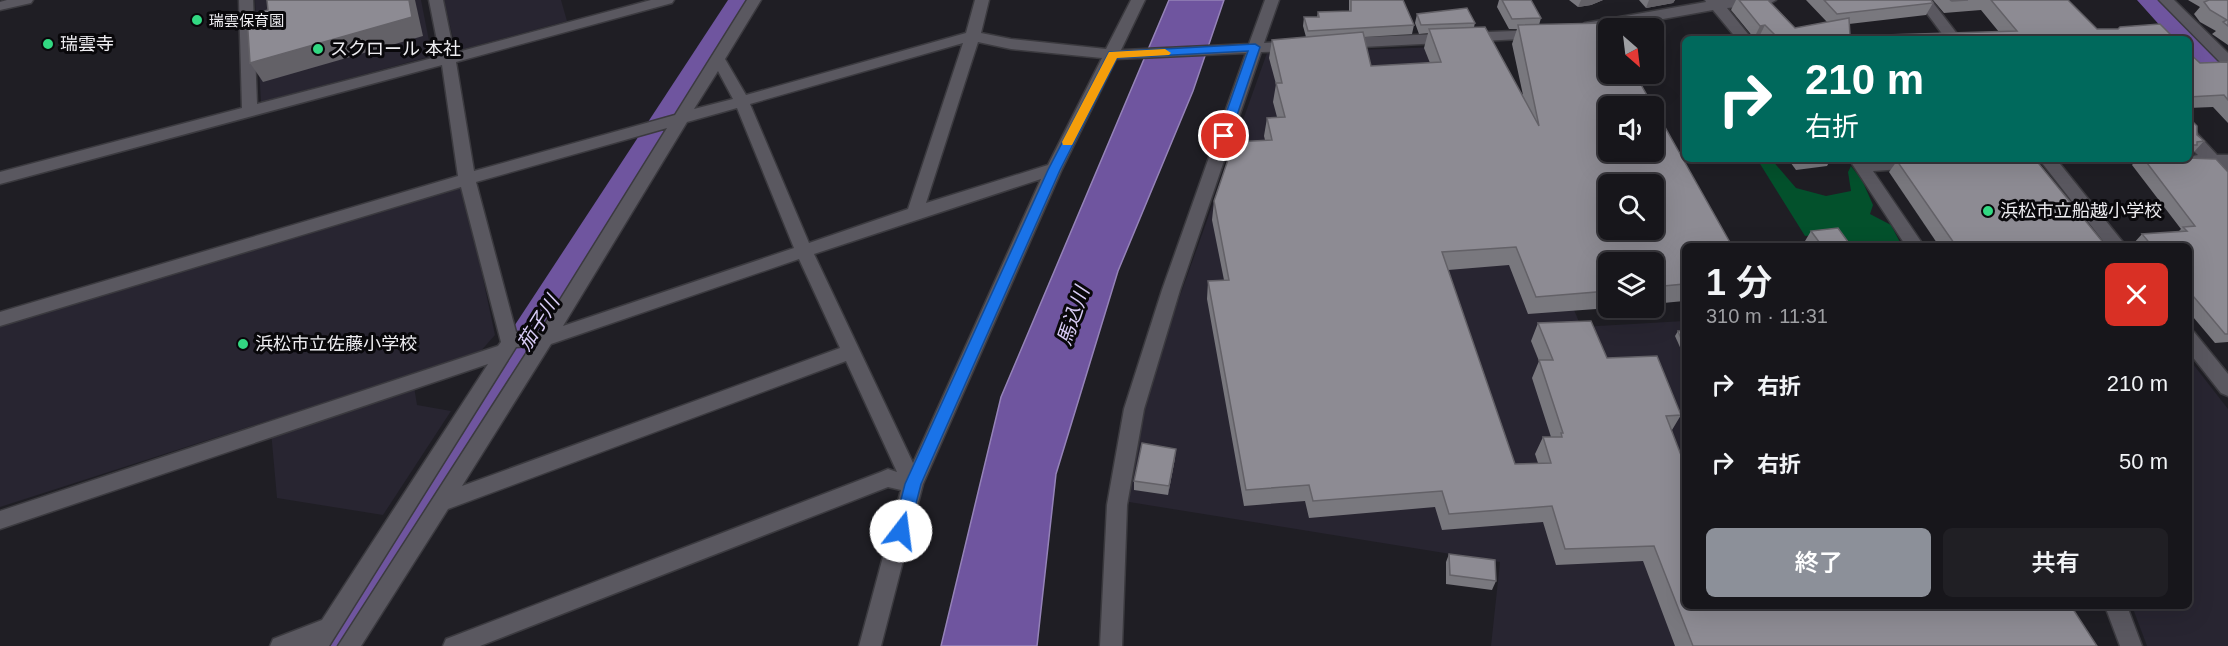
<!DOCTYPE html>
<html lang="ja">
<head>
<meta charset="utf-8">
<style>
	body { margin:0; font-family:Helvetica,"Noto Sans JP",sans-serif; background:#201f24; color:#f1f3f6; height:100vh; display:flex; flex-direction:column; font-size:22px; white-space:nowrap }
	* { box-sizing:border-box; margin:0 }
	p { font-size:20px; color:#9e9fa3 }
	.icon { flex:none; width:33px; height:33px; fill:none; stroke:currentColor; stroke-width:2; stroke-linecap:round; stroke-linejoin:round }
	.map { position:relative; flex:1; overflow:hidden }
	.details { position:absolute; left:1682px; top:243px; width:510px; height:366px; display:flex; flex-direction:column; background:#17161b; border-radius:9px; box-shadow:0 6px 24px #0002,0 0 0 2px #36353a }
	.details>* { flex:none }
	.guide { position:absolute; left:1682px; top:36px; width:510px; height:126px; border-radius:9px; box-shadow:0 6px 24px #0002,0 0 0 2px #36353a; background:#00695c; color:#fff; overflow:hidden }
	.needle { width:39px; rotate:152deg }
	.controls { position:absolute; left:1598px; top:18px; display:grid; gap:12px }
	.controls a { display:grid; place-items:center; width:66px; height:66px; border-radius:9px; background:#17161b; box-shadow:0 6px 24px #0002,0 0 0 2px #36353a; font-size:30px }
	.pin { position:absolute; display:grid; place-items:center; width:51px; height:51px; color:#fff; margin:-26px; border:3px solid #fff; border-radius:50%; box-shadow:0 2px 6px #0007 }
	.me { position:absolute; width:66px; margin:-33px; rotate:15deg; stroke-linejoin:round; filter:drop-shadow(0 0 4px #0008) }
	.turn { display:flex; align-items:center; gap:21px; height:126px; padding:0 24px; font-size:27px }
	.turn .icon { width:78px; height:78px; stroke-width:2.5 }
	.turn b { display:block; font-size:42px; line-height:51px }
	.round { display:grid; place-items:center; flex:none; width:63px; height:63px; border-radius:9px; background:#201f24 }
	.summary { display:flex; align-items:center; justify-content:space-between; height:102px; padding:0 24px }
	h1 { font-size:36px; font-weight:600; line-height:45px }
	.action { display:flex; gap:12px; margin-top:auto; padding:12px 24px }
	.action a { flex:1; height:69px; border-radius:9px; background:#8c9099; color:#fff; font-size:24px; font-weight:600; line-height:69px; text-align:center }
	.action a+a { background:#201f24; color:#f1f3f6 }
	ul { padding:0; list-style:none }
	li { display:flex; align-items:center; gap:18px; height:78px; padding:0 24px }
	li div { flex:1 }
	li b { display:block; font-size:22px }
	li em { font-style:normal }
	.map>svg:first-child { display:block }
</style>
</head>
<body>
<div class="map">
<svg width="2228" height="646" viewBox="0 0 2228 646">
	<rect width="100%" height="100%" fill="#1f1e24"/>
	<g fill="#282531">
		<polygon points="255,0 421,0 432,56 261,102"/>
		<polygon points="444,0 561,0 567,21 456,51"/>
		<polygon points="1467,46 1581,327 1684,321 1684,606 2070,646 1491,646 1500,562 1123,501 1143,399 1267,53"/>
		<polygon points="463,185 495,335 479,353 412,374 417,405 451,411 383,515 277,498 270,420 0,507 0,326"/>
		<polygon points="2189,359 2228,409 2228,646 2147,646 2132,606 2188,606"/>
	</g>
	<polygon fill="#03512c" points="1757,159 1771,159 1796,188 1826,196 1851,191 1848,172 1851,166 1862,180 1873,205 1870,214 1891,225 1902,246 1848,246 1838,233 1805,236"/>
	<polygon fill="#6f559f" stroke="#9583b8" stroke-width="1.5" points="1169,0 1224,0 1193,91 1118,271 1056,474 1037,646 941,646 1001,397"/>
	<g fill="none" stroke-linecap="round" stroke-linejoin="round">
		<g fill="#6f559f" fill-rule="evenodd">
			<polygon points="728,0 758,0 359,646 308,646 315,630"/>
			<polygon points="2137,0 2169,0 2228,58 2228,88 2216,84 2188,56 2188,39 2172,39"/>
		</g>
		<defs>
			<g id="minor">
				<polygon points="7,0 33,0 31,3 0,10 0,2"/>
				<path d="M239,0H253L257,104L440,56L429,0H443L454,53L651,0H674L672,3L456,62L474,171L675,115L747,0H761L725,59L746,95L966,33L975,0H989L981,33L1011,39L1106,49L1131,0H1145L1121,50H1124L1249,44L1265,0H1279L1264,43L1294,41L1301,46L1294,51L1261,52L1180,290L1144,409L1127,505L1122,646H1100L1107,505L1124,409L1162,290L1246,53L1116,59L1062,169L923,484L881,646H859L901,490L888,487L480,646H443L446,639L454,636L881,472L888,469L897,472L846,361L448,509L361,646H338L531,346L516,347L329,646H270L273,639L322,620L488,364L0,529V511L498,346L501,342L461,187L0,326V312L458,176L442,65L0,184V172L242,108ZM978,42L1011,49L1102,58L1048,165L926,203ZM963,43L908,209L809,243L750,104ZM718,71L733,99L694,109ZM737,108L794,248L563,326L687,122ZM667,128L540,332H516L476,182ZM1041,179L913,463L814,254ZM799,259L840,348L462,486L551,344Z"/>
				<polygon points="1705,0 1776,0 1769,4 1727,8 1752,39 1737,39 1713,10 1585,33 1578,28 1585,23 1706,2"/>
				<polygon points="1917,0 1931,0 1961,39 1946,39"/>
				<polygon points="2159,0 2174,0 2228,53 2228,67 2223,65"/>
				<polygon points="1537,30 1542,32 1544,35 1542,38 1342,48 1335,43 1342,38"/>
				<polygon points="2188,129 2194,130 2217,155 2228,155 2228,184 2222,182 2208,167 2188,165 2186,161 2188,157 2198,155 2188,145"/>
				<polygon points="1849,159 1923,159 1923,166 1917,168 1873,171 1924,246 1906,246"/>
				<polygon points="2039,159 2056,159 2126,246 2107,246"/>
				<polygon points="2188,330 2194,332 2228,374 2228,396 2221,393 2188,351"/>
				<polygon points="2105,606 2127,606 2142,646 2120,646"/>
			</g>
		</defs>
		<use href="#minor" stroke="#3b3a3f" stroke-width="3"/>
		<use href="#minor" fill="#5a5860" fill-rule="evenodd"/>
	</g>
	<g fill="#79787e">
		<polygon points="1349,0 1403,0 1414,25 1412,34 1364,37 1371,66 1430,63 1424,48 1428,33 1419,34 1415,23 1417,14 1475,23 1474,27 1523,95 1512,44 1517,29 1509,29 1497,7 1499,0 1531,0 1541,18 1539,25 1684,246 1684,301 1653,304 1653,262 1608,262 1608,308 1610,308 1528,314 1509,265 1448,270 1515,464 1538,463 1535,454 1543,437 1551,437 1532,378 1539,361 1531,341 1538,323 1607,358 1681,415 1672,430 1684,606 2097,646 1675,646 1643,561 1556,565 1543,522 1442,530 1435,507 1309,518 1305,501 1244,506 1207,299 1208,281 1224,280 1212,220 1214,201 1265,140 1264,136 1267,118 1277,117 1273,102 1276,84 1269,58 1272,40 1306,37 1303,26 1304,17 1317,17 1318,12 1349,11"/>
		<polygon points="1569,0 1603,0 1591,5 1578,7"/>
		<polygon points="1639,0 1675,0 1673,3 1646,8"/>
		<polygon points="1736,0 1768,0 1795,28 1827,22 1806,0 1931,0 1933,3 1926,15 1849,24 1850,36 1999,32 1981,10 1944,13 1933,0 2068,0 2097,29 2175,39 1761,39 1759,37 1754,38 1731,10"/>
		<polygon points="2188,0 2228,0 2228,45 2212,34 2216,31 2200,22 2194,14 2200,7"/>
		<polygon points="2188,52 2200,63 2228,62 2228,123 2213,107 2188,108"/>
		<polygon points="2188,117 2197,135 2204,141 2193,153 2188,154"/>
		<polygon points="1788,159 1831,159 1827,166 1796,170"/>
		<polygon points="2137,159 2188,159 2228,172 2228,342 2215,343 2188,311 2188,246 2135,246 2133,244 2142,234 2178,232 2181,229 2132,165"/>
		<polygon points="1897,161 2106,246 1939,246 1889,172"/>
		<polygon points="1811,231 1851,246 1808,246 1805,241"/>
		<polygon points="1678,331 1684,331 1684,354 1683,354 1675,336"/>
		<polygon points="1175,458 1168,495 1134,490 1134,481"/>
		<polygon points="1449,554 1496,581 1492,590 1446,584 1446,562"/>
	</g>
	<g fill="#636167">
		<polygon points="409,0 415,0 423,36 263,82 250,63"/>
		<polygon points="1581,0 1603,0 1591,5 1578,7"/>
		<polygon points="1649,0 1675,0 1673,3 1646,8"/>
		<polygon points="1765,25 1759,37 1754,38 1760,26"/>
		<polygon points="1176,449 1175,458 1168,495 1169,486"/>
	</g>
	<g fill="#8d8b93" stroke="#636167" stroke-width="1.5" fill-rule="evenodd">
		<polygon points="267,0 409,0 412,17 250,63 247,16 268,10"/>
		<polygon points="1351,0 1403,0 1414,25 1308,31 1304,17 1319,17 1318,12 1351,11"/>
		<polygon points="1502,0 1531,0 1541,18 1512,19"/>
		<polygon points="1739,0 1768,0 1795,28 1849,18 1850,36 2017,31 1991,0 2068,0 2097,29 2118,29 2120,27 2160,24 2175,39 1779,39 1765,25 1760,26"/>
		<polygon points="1824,0 1931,0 1933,3 1837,14"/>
		<polygon points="1950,0 1968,0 1952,1"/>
		<polygon points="2209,0 2228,0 2228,26 2223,22 2227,20 2210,10 2204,2"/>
		<polygon points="1467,8 1475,23 1421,25 1417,14"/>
		<path d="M1607,23L1610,28H1608V74H1635L1732,246H1684V284L1653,287V262H1608V291L1536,297L1516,247L1442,252L1515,464L1551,463L1543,437H1562L1561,433H1563L1539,360H1553L1538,323L1591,321L1607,358L1657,356L1681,415L1666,416L1684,463V606H2071L2097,646H1693L1654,546L1565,549L1552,506L1449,514L1442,491L1313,501L1309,485L1246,490L1208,281L1229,280L1214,201L1234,142L1272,140L1267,118L1285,117L1276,83H1282L1272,40L1363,32L1371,66L1441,62L1429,29L1485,27L1539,126L1518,25ZM1608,106H1653V152H1608ZM1608,184H1653V230H1608Z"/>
		<polygon points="2188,52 2200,63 2228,62 2228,100 2224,95 2188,97"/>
		<polygon points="2188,117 2197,126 2197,135 2204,141 2197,142 2197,145 2188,145"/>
		<polygon points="2188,158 2216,159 2228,172 2228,334 2225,334 2188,290 2188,246 2152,246 2142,234 2187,231 2183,227 2195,226 2144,159 2188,159"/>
		<polygon points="1926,159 2035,159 2106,246 1956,246 1897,161"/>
		<polygon points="1838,228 1851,246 1822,246 1811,231"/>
		<polygon points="1678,331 1684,331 1684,346"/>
		<polygon points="1142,443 1176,449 1169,486 1134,481"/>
		<polygon points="1449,554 1495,560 1496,581 1450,575"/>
	</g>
	<polygon fill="#1a73e8" stroke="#114b97" stroke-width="1.5" points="1255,44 1260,47 1230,136 1224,140 1218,136 1248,51 1117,58 1060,170 921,484 909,531 906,535 895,535 893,531 905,484 1048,170 1109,52"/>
	<polygon fill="#f59e0b" points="1165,49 1171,53 1169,55 1117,58 1072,145 1063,145 1062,142 1109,52"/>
	<g fill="#32d882" stroke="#09080b" stroke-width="2">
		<circle cx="197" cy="20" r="6"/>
		<circle cx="48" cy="44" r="6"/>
		<circle cx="318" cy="49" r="6"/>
		<circle cx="1988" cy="211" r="6"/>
		<circle cx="243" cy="344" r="6"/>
	</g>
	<g text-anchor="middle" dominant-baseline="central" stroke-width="6" stroke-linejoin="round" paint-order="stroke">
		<g font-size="15" fill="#eeedf1" stroke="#09080b" text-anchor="start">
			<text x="209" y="20">瑞雲保育園</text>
		</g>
		<g font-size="18" fill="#eeedf1" stroke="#09080b" text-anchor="start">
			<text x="60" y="44">瑞雲寺</text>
			<text x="330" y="49">スクロール 本社</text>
			<text x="2000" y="211">浜松市立船越小学校</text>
			<text x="255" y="344">浜松市立佐藤小学校</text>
		</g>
		<g font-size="20" font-style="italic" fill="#d7cbf5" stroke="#09080b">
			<text transform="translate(1073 316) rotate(-71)">馬込川</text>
			<text transform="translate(538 323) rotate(-58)">茄子川</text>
		</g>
	</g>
</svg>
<div class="controls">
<a><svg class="needle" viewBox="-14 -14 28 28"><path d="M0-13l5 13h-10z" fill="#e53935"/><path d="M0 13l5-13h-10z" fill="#9e9fa3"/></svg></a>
<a><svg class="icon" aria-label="sound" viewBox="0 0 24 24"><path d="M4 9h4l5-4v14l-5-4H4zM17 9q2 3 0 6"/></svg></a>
<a><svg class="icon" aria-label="search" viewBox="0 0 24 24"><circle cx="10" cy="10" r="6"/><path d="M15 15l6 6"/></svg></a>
<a><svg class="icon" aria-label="layers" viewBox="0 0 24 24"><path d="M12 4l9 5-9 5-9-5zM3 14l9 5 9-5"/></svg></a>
</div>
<div class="pin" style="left:1224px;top:136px;background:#d93025"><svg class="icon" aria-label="arrive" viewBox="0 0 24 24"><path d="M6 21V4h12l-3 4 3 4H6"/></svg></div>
<svg class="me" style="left:901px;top:531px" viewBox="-20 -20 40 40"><circle r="19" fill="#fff"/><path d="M0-13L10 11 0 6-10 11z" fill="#1a73e8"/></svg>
<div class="guide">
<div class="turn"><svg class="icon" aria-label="right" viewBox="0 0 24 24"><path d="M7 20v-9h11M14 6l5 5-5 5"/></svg><div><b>210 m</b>右折</div></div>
</div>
<section class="details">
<div class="summary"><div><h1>1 分</h1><p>310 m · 11:31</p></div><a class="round" style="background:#d93025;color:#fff"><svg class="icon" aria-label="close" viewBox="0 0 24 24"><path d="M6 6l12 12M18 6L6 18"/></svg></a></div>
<ul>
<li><svg class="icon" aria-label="right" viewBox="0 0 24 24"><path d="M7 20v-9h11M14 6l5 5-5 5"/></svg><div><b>右折</b></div><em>210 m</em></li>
<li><svg class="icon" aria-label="right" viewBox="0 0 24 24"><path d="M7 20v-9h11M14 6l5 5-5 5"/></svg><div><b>右折</b></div><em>50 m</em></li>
</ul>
<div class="action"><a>終了</a><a>共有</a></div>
</section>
</div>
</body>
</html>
